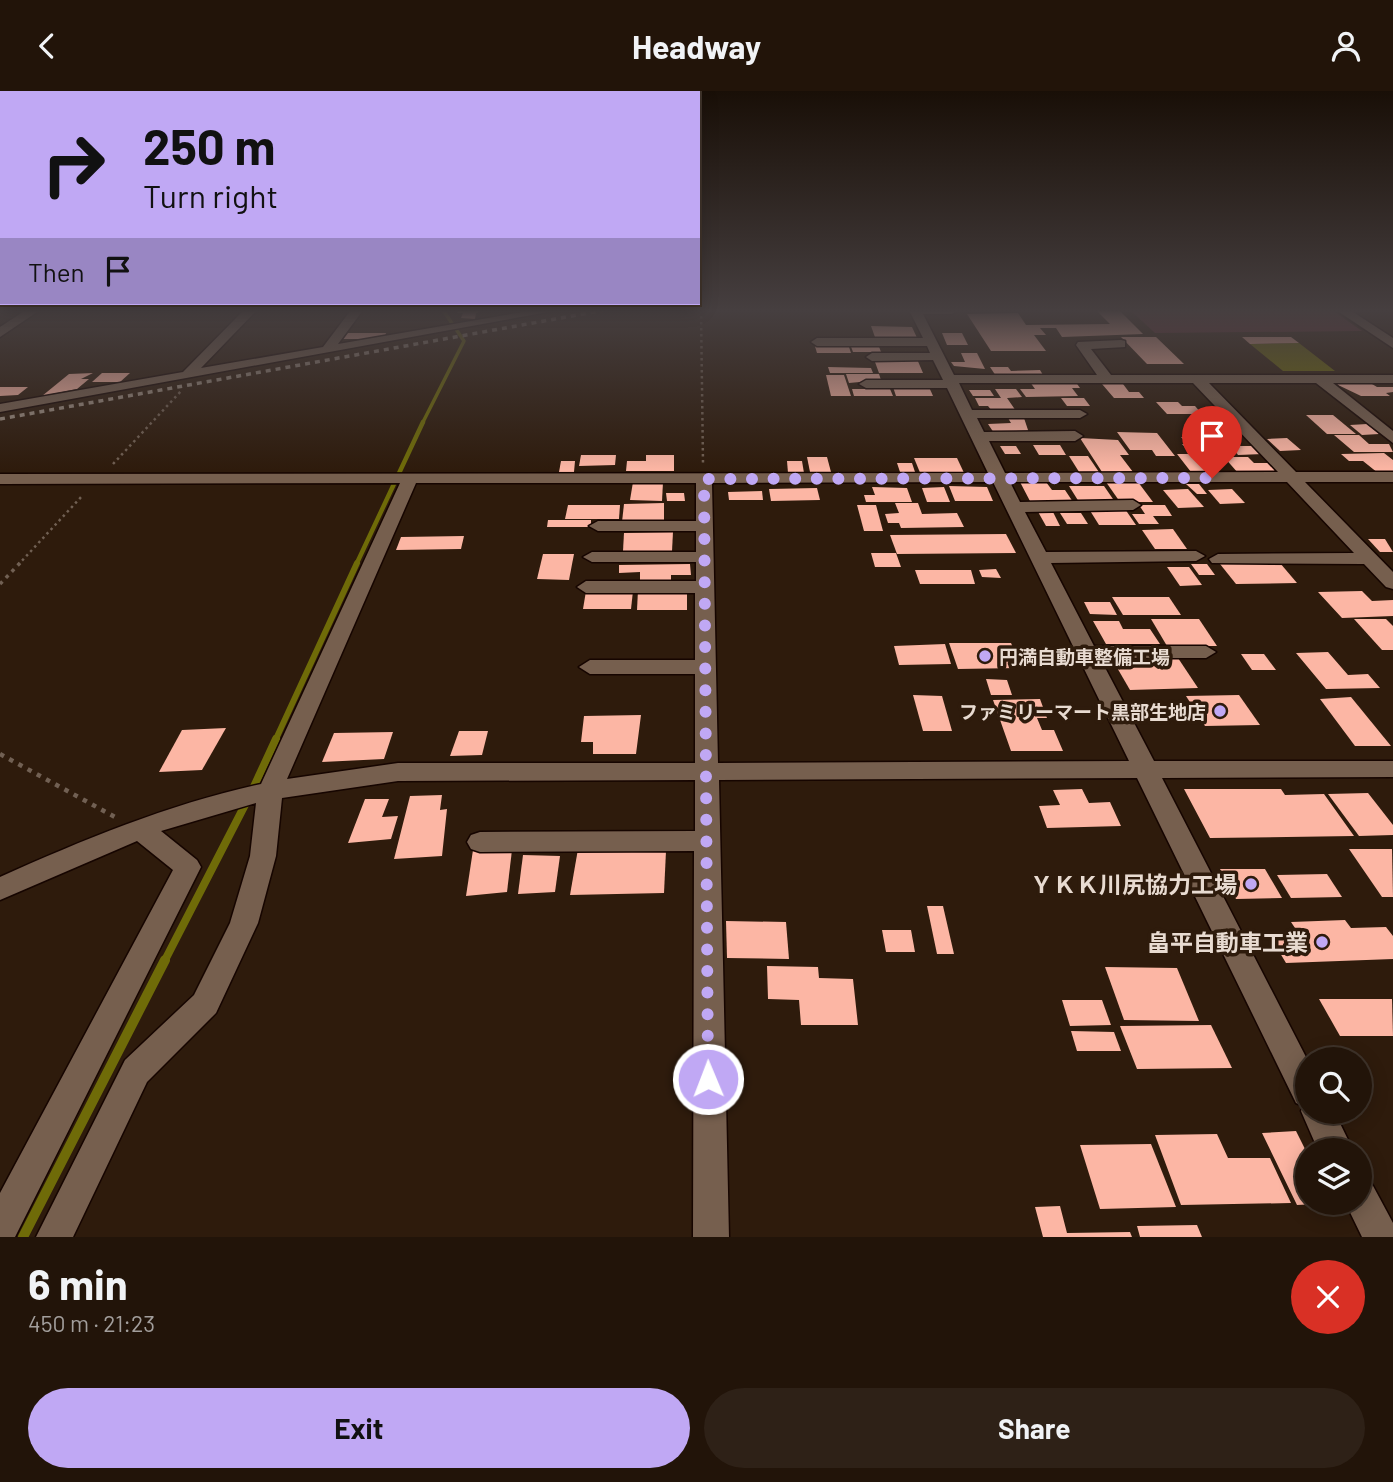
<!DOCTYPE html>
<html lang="en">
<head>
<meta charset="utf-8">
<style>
	body { margin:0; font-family:Barlow,"Noto Sans JP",sans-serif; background:#2e2117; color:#f1f3f6; height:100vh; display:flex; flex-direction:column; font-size:26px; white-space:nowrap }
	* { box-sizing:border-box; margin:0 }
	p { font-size:23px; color:#a29e9c }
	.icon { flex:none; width:38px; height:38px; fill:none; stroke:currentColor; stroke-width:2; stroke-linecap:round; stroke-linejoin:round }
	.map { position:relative; height:1146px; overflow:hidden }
	.details { display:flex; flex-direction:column; background:#221409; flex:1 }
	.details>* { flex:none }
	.banner { position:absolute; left:0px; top:0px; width:700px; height:214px; box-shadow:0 4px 18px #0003,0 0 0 2px #3f332a; background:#c0a8f4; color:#111; overflow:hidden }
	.controls { position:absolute; left:1295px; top:956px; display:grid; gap:14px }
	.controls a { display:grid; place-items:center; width:77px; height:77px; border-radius:50%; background:#221409; box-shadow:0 4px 18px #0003,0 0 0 2px #3f332a; font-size:35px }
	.pin { position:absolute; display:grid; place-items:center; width:60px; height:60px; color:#fff; margin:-72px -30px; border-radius:50% 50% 50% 0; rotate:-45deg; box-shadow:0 0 7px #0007 }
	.pin .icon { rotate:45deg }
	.me { position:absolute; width:77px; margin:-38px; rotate:359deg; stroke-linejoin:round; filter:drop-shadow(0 0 5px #0008) }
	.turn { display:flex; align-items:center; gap:24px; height:147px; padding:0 28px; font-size:32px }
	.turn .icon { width:91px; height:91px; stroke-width:2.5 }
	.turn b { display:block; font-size:49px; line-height:60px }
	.then { display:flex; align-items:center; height:66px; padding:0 28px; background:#0003; gap:14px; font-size:26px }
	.round { display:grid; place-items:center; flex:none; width:74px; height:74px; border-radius:37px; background:#2e2117 }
	.summary { display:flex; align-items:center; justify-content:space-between; height:119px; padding:0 28px }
	h1 { font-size:42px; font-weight:700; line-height:52px }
	.action { display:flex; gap:14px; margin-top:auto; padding:14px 28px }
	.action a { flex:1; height:80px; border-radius:42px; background:#c0a8f4; color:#111; font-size:28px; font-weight:700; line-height:80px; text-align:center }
	.action a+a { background:#2e2117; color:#f1f3f6 }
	header { display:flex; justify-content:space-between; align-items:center; height:91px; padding:0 28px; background:#221409; font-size:32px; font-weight:700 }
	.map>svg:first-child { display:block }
</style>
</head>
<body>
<header><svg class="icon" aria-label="back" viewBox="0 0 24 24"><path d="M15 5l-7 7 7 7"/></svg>Headway<svg class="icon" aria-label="person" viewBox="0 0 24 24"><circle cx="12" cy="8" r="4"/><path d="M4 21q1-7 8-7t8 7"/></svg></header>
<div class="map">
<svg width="1393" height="1146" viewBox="0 0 1393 1146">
	<rect width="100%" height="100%" fill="#2e1b0c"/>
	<polygon fill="#6a2a36" points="1130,219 1332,219 1362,240 1155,242"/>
	<polygon fill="#6f6b08" points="1299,252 1335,280 1283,280 1250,253"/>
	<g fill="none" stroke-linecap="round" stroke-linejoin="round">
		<polyline stroke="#6f6b08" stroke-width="3.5" points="422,333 464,250 443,219"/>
		<polyline stroke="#6f6b08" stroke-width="4.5" points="356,474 423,331"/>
		<polyline stroke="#6f6b08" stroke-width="6" points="275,650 357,472"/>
		<g stroke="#6f6b08" stroke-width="8">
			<polyline points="252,700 276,648"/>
			<polyline points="164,871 247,710"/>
		</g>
		<polyline stroke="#6f6b08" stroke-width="10" points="23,1146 165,869"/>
	</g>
	<g fill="#fcb6a4">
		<polygon points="458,219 484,219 476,222 475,228 461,227 463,222 457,222"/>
		<polygon points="1096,219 1119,219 1143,243 1062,246 1056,237 1040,237 1046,244 1034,244 1046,260 991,260 967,223 1018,222 1026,234 1110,233"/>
		<polygon points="871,235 912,236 918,249 876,249"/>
		<polygon points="345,242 386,242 385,245 370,248 341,248"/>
		<polygon points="942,242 962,242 968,254 947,254"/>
		<polygon points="1121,246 1156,246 1184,273 1147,273"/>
		<polygon points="1242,246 1291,246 1299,252 1250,253"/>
		<polygon points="814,252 848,253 851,262 817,262"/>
		<polygon points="850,253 878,253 881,261 853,261"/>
		<polygon points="961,262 977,262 985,278 954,275 951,271 965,271"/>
		<polygon points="890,268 917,268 923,282 879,282 875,271 891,271"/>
		<polygon points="828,276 871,277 873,282 830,282"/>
		<polygon points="990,276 1008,276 1011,280 1040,279 1043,284 996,285"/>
		<polygon points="93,282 81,288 89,288 77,298 42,305 69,283"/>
		<polygon points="102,282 130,282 120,291 92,291"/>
		<polygon points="846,283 879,283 881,289 849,292"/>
		<polygon points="826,284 844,284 851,305 831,305"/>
		<polygon points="1075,290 1080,297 1072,297 1078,305 1026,306 1020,298 1035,298 1030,291"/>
		<polygon points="1102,293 1123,293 1129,301 1139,301 1144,307 1114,307"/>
		<polygon points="1336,293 1372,293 1377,296 1393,296 1393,301 1386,302 1390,305 1361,305"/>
		<polygon points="0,296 28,296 18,304 0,305"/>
		<polygon points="893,296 929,296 933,305 896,305"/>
		<polygon points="852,298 890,298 893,305 854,305"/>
		<polygon points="995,298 1016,298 1022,306 1007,307 1016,320 992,320 988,315 979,315 975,307 1001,307"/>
		<polygon points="969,299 990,299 994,305 973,305"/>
		<polygon points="1061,307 1084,307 1090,315 1067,315"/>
		<polygon points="1156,311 1178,311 1182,315 1195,315 1202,323 1167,323"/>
		<polygon points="1306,324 1333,324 1356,343 1327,343"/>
		<polygon points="1008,327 1024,327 1029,342 994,342 988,333 1011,332"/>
		<polygon points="1234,333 1245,343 1221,344 1216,339 1210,339 1216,344 1194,344 1185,334"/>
		<polygon points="1367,333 1379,343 1362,344 1350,334"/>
		<polygon points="1117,341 1157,342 1175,365 1156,365 1152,359 1130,359"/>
		<polygon points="1334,344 1359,344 1369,353 1389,353 1393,361 1354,361"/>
		<polygon points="1181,346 1206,346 1221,362 1202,362 1217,364 1225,373 1211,373 1216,379 1191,381 1177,363 1191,363 1182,353 1188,353"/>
		<polygon points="1080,347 1118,349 1129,364 1120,364 1133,381 1102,381"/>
		<polygon points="1287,347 1301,359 1280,360 1267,348"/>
		<polygon points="1033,354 1060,354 1066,364 1039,364"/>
		<polygon points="1000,355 1016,355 1021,363 1005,363"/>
		<polygon points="1231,355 1256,355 1263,363 1238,364"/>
		<polygon points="1384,362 1393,369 1393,382 1378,382 1363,370 1349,370 1341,363"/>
		<polygon points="581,364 616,364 615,374 579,375"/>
		<polygon points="646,364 674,364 674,380 626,380 627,370 646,370"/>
		<polygon points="1069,365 1088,365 1101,384 1081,384"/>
		<polygon points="807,366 827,366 831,381 810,381"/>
		<polygon points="1224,366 1248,366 1254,372 1269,372 1279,382 1238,382"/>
		<polygon points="914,367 957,367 965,384 921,384"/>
		<polygon points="561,370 575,370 574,381 559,381"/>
		<polygon points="787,370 802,370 804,382 788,382"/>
		<polygon points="897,372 912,372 916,384 901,384"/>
		<polygon points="633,391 663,391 662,410 630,409"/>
		<polygon points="1020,391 1046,391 1052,399 1065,399 1073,411 1031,412"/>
		<polygon points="1106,391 1138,391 1153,411 1120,411"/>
		<polygon points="1186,393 1199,393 1207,403 1197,403"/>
		<polygon points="949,395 987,396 993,410 955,410"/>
		<polygon points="1069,395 1104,395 1115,411 1079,411"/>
		<polygon points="872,396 907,397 912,411 866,411 864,404 875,404"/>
		<polygon points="944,396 950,411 927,411 922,397"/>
		<polygon points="817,397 820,409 771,410 769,398"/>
		<polygon points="1188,398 1204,416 1178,417 1163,399"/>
		<polygon points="1232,398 1245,412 1220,413 1208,399"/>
		<polygon points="762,400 763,409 729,409 728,401"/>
		<polygon points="666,402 684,402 685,410 667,410"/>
		<polygon points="664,412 664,430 622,431 624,413"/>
		<polygon points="895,412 918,412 922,423 957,422 964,436 901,437 899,432 888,432 885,423 899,422"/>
		<polygon points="568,414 620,414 619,428 565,428"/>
		<polygon points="857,414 876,414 883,440 864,440"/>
		<polygon points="1139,414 1165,414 1172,425 1153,425 1159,433 1139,433 1132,423 1145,423"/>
		<polygon points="1089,418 1125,418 1136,434 1099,434"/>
		<polygon points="1037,419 1052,419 1060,435 1046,435"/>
		<polygon points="1060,422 1081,422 1088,433 1067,433"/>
		<polygon points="548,429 591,429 591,436 547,436"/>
		<polygon points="1173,438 1187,458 1155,458 1142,439"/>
		<polygon points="673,441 672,460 623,460 624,442"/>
		<polygon points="1006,443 1016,462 897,463 890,444"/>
		<polygon points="464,445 461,458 396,459 401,446"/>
		<polygon points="1368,448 1385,448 1393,461 1380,461"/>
		<polygon points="871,462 896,462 901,476 875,476"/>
		<polygon points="543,463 574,463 569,489 537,488"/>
		<polygon points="1280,472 1297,492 1236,493 1220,473"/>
		<polygon points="690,473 691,484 671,484 671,489 640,490 640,481 619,482 619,474"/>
		<polygon points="1191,473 1207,473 1215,484 1199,484"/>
		<polygon points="1167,476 1189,476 1202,494 1180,495"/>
		<polygon points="996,478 1001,487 982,486 979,479"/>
		<polygon points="915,479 971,479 975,493 920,493"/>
		<polygon points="638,499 687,499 687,519 637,519"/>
		<polygon points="586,500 633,500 631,518 583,518"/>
		<polygon points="1362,500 1372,510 1393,509 1393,525 1342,527 1318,501"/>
		<polygon points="1112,506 1169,506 1181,524 1123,524"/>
		<polygon points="1084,511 1110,511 1117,524 1090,523"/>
		<polygon points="1151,528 1199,528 1217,555 1167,555"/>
		<polygon points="1354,528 1386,528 1393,535 1393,559 1382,559"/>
		<polygon points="1093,530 1119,530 1123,538 1150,538 1160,553 1106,553"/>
		<polygon points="949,552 1011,552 1022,577 958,578"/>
		<polygon points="945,553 951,573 899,574 894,555"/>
		<polygon points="1328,561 1348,584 1368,583 1380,597 1326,598 1296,562"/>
		<polygon points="1241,563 1264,563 1276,579 1252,579"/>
		<polygon points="1178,567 1198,597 1130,599 1112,568"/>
		<polygon points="986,588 1007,589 1012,604 991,604"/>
		<polygon points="913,604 942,605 952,640 923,640"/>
		<polygon points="1239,604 1260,634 1205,635 1186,605"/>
		<polygon points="1351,606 1391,655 1355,655 1320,608"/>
		<polygon points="1040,608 1047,627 1037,627 1042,639 1054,639 1063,660 1011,660 993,609"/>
		<polygon points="641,624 636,663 593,663 593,651 581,651 584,625"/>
		<polygon points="226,637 202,679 159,681 182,639"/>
		<polygon points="459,640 488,640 482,664 450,665"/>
		<polygon points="393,641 384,668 322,671 334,642"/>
		<polygon points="1082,698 1089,712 1110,711 1121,735 1047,737 1039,715 1060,714 1053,699"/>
		<polygon points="1184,698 1281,698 1285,704 1324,703 1354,745 1210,747"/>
		<polygon points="1368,702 1393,734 1393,744 1359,745 1328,703"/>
		<polygon points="442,704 440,719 447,718 442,765 394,768 410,705"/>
		<polygon points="365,708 389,708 382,726 398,725 391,748 348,752"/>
		<polygon points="578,758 666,760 664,802 570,804"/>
		<polygon points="1349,758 1392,758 1393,806 1382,806"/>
		<polygon points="473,759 512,759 507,801 466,805"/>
		<polygon points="523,764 560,765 555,801 518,803"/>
		<polygon points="1220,778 1265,778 1282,807 1236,808"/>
		<polygon points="1327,783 1342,806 1291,807 1277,784"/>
		<polygon points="927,815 943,815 954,863 937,863"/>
		<polygon points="1345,829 1351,837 1386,836 1393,845 1393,868 1286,872 1271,847 1301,846 1291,831"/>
		<polygon points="726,830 786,831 789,868 727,867"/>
		<polygon points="882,839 911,839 915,861 886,861"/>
		<polygon points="767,875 818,876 819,887 853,888 858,934 801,934 799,909 768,908"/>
		<polygon points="1105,876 1177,877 1199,930 1124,929"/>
		<polygon points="1319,908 1392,908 1393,945 1340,945"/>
		<polygon points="1062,909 1102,909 1111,934 1070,935"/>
		<polygon points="1211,934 1232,977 1137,978 1120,935"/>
		<polygon points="1071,940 1114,941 1121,960 1077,960"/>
		<polygon points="1296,1040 1307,1062 1307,1111 1317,1113 1297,1114 1262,1042"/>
		<polygon points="1217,1043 1228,1067 1270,1067 1291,1112 1181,1114 1155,1044"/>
		<polygon points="1151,1053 1176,1116 1100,1118 1080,1054"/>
		<polygon points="1060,1115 1067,1142 1130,1141 1132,1146 1043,1146 1035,1116"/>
		<polygon points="1197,1134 1202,1146 1140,1146 1137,1135"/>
	</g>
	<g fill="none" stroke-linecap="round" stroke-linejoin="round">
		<defs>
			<g id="minor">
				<polygon points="26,219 40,219 0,246 0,236"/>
				<polygon points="244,219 257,219 201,277 323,256 351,219 363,219 338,253 534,219 559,219 0,321 0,313 183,281"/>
				<path d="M909,219H958L952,223H923L954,284H1097L1076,254L1078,251L1121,249L1125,250V256L1091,258L1111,284H1393V292H1333L1393,340V352L1316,292H1209L1296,381H1393V391H1305L1393,481V498L1386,496L1364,473L1212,472L1209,468L1218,463L1354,462L1287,391H1010L1020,411L1133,409L1141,414L1133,419L1025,421L1046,461L1196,460L1205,465L1196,470L1051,472L1094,555H1206L1216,561L1206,567H1100L1154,670H1393V686L1162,687L1307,968V1020H1334L1353,1059H1318L1301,1020L1303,1015L1296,1012L1137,687L719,689L729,1146H693L694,760L480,761L471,758L467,751L471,744L480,741L695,740V689L398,690L282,707L276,765L258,832L216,922L147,991L73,1146H36L125,969L194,904L230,832L250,765L256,712L161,740L197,769L201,776L15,1146H0V1102L173,779L137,750L0,809V786C85,748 170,713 261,693L400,392L0,393V383L988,382L947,297H866L859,293L866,289H943L933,269L872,270L866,266L872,262H930L927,255H817L811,251L817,247H923ZM959,292H1193L1278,381L1005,382L989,350H1075L1083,345L1075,340L984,341L977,327H1080L1087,323L1080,319H972ZM993,391L1129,670L718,672L712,392ZM416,392H696V430H598L589,435L598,440H696V461H592L583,466L592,471H696V490H586L577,496L586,502H695V569H590L579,576L590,583H695V672H398L287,688Z"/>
				<polygon points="1336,219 1350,219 1393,247 1393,257"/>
				<polygon points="1360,1088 1372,1093 1393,1132 1393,1146 1362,1146 1345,1111 1360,1111"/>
			</g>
		</defs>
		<use href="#minor" stroke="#160500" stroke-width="3"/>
		<g stroke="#716053" stroke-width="2.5" stroke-dasharray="2.5 3.5" stroke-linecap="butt">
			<polyline points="701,219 703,372"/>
			<polyline points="113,373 182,299"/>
			<polyline points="18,474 83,404"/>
		</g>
		<polyline stroke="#716053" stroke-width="3.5" stroke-dasharray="3.5 5" stroke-linecap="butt" points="0,493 20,472"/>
		<polyline stroke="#716053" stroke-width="4.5" stroke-dasharray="4.5 6" stroke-linecap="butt" points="0,663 115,726"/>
		<use href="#minor" fill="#765f4e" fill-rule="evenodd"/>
		<polyline stroke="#9a8b7e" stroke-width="3.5" stroke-dasharray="5 5" stroke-linecap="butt" points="0,328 605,219"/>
	</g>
	<linearGradient id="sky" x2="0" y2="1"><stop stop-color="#190f07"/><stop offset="0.58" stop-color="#463f40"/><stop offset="1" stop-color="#463f40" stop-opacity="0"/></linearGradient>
	<rect width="1393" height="379" fill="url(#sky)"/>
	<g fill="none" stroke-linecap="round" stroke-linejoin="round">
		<polyline stroke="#c0a8f4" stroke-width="12" stroke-dasharray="0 21.6" points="708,988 704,388 1212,387"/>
	</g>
	<g fill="#c0a8f4" stroke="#2e1b0c" stroke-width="2.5">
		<circle cx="985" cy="565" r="7"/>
		<circle cx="1220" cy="620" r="7"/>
		<circle cx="1251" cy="793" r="7"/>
		<circle cx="1322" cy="851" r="7"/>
	</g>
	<g text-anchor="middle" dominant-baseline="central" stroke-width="7" stroke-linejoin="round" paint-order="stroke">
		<g font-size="19" font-weight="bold" fill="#e8dbd1" stroke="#2e1b0c" text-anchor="start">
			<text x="999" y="565">円満自動車整備工場</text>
			<text x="1206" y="620" text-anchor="end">ファミリーマート黒部生地店</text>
		</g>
		<g font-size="23" font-weight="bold" fill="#e8dbd1" stroke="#2e1b0c" text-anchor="end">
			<text x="1237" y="793">ＹＫＫ川尻協力工場</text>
			<text x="1308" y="851">畠平自動車工業</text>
		</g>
	</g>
</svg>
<div class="controls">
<a><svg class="icon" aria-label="search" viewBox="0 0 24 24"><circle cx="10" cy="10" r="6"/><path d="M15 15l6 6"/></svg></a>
<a><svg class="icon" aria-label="layers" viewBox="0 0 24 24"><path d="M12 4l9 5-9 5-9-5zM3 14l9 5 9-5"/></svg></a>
</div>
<div class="pin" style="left:1212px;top:387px;background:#d93025"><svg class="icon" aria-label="arrive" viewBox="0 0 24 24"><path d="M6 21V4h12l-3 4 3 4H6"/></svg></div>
<svg class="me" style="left:708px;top:988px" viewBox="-20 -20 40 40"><circle r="17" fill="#c0a8f4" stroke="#fff" stroke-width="3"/><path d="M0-11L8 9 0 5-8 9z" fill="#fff"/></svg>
<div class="banner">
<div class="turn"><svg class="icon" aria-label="right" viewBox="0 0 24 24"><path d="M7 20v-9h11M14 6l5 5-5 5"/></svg><div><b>250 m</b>Turn right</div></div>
<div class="then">Then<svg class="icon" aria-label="arrive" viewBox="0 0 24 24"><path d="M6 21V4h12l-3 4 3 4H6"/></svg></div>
</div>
</div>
<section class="details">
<div class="summary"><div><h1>6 min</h1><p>450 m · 21:23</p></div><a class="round" style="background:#d93025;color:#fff"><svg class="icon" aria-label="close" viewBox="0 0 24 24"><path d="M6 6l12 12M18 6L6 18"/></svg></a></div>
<div class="action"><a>Exit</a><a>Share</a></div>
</section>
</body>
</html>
